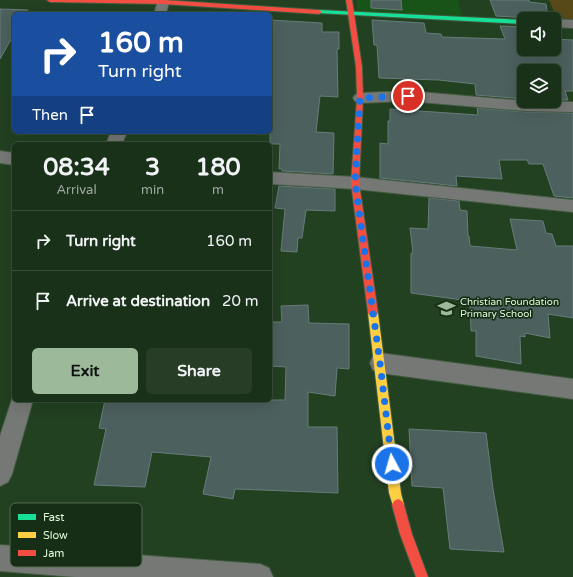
<!DOCTYPE html>
<html lang="en">
<head>
<meta charset="utf-8">
<style>
	body { margin:0; font-family:"Varela Round",sans-serif; background:#273d26; color:#f1f3f6; height:100vh; display:flex; flex-direction:column; font-size:15px; white-space:nowrap }
	* { box-sizing:border-box; margin:0 }
	p { font-size:13px; color:#9fa9a2 }
	.icon { flex:none; width:22px; height:22px; fill:none; stroke:currentColor; stroke-width:2; stroke-linecap:round; stroke-linejoin:round }
	.map { position:relative; flex:1; overflow:hidden }
	.details { position:absolute; left:12px; top:142px; width:260px; height:260px; display:flex; flex-direction:column; background:#1a3119; border-radius:6px; box-shadow:0 4px 16px #0002,0 0 0 1px #384c38 }
	.details>* { flex:none }
	.hud { position:absolute; left:12px; top:12px; width:260px; height:122px; border-radius:6px; box-shadow:0 4px 16px #0002,0 0 0 1px #384c38; background:#1a4fa0; color:#fff; overflow:hidden }
	.controls { position:absolute; left:517px; top:12px; display:grid; gap:8px }
	.controls a { display:grid; place-items:center; width:44px; height:44px; border-radius:6px; background:#1a3119; box-shadow:0 4px 16px #0002,0 0 0 1px #384c38; font-size:20px }
	.pin { position:absolute; display:grid; place-items:center; width:34px; height:34px; color:#fff; margin:-17px; border:2px solid #fff; border-radius:50%; box-shadow:0 1px 4px #0007 }
	.me { position:absolute; width:44px; margin:-22px; rotate:354deg; stroke-linejoin:round; filter:drop-shadow(0 0 3px #0008) }
	.turn { display:flex; align-items:center; gap:14px; height:84px; padding:0 20px; font-size:18px }
	.turn .icon { width:52px; height:52px; stroke-width:2.5 }
	.turn b { display:block; font-size:28px; line-height:34px }
	.then { display:flex; align-items:center; height:38px; padding:0 20px; background:#0003; gap:8px; font-size:15px }
	.eta { display:flex; justify-content:space-evenly; align-items:center; height:68px; text-align:center }
	.eta b { font-size:24px; font-weight:700; line-height:28px }
	.primary-button { display:flex; gap:8px; margin-top:auto; padding:8px 20px }
	.primary-button a { flex:1; height:46px; border-radius:6px; background:#9cba9a; color:#111; font-size:16px; font-weight:700; line-height:46px; text-align:center }
	.primary-button a+a { background:#273d26; color:#f1f3f6 }
	ul { padding:0; list-style:none }
	li { display:flex; align-items:center; gap:12px; height:60px; padding:0 20px; border-top:1px solid #384c38 }
	li div { flex:1 }
	li b { display:block; font-size:15px }
	li em { font-style:normal }
	.map>svg:first-child { display:block }
</style>
</head>
<body>
<div class="map">
<svg width="573" height="577" viewBox="0 0 573 577">
	<rect width="100%" height="100%" fill="#224121"/>
	<polygon fill="#185418" points="357,0 458,0 462,16 357,12"/>
	<polygon fill="#584918" points="549,0 573,0 573,19 557,18"/>
	<g fill="#4c605e" stroke="#677c7b">
		<polygon points="371,0 401,0 402,10 371,8"/>
		<polygon points="490,0 529,0 529,2 546,4 548,19 496,16"/>
		<polygon points="0,9 28,10 25,14 14,14 14,34 0,59"/>
		<polygon points="270,20 322,23 322,32 339,32 339,49 337,49 338,97 320,96 316,132 334,133 333,174 282,171 282,169 279,169 280,144 270,144"/>
		<polygon points="372,20 424,23 426,33 441,34 442,37 505,39 500,26 524,27 524,49 554,49 554,39 573,40 573,91 565,91 568,100 554,100 554,71 524,71 524,99 476,95 475,84 439,80 379,78 377,45 374,45"/>
		<polygon points="477,108 526,112 573,113 573,198 554,196 543,164 529,164 527,160 499,160 502,179 456,176 457,186 380,178 380,143 388,144 388,121 390,121 390,109 478,115"/>
		<polygon points="279,186 335,189 335,211 306,210 302,238 298,238 297,252 281,251 285,209 275,208"/>
		<polygon points="429,198 459,201 460,210 467,211 468,236 469,236 470,246 517,250 510,219 543,221 546,233 552,234 556,246 573,246 573,318 548,314 550,338 525,333 525,337 520,336 521,364 476,356 476,331 471,331 470,301 411,293 411,253 413,253 410,228 428,229"/>
		<polygon points="308,305 309,323 349,324 349,369 337,368 335,396 308,392 308,427 337,427 338,493 235,489 233,499 203,494 211,457 152,452 145,487 94,485 106,429 99,428 105,400 285,400 286,367 270,366 270,322 282,322 281,306"/>
		<polygon points="409,429 486,433 493,489 504,552 450,549 443,488 412,486"/>
	</g>
	<g fill="none" stroke-linecap="round" stroke-linejoin="round">
		<defs>
			<g id="street">
				<polygon points="158,0 168,0 169,2 166,14 154,14"/>
				<polygon points="554,19 573,20 573,28 554,27"/>
				<polygon points="408,91 526,101 573,102 573,112 526,111 408,101 360,103 355,101 353,98 355,95 360,93"/>
				<polygon points="111,132 127,132 122,144 106,144"/>
				<polygon points="0,151 14,153 14,165 0,163"/>
				<polygon points="270,172 355,177 573,200 573,212 355,189 270,184"/>
				<polygon points="380,353 573,379 573,399 380,373 373,370 370,363 373,356"/>
				<polygon points="14,393 14,400 33,400 12,474 8,482 0,486 0,436"/>
				<polygon points="0,545 260,564 269,568 273,577 75,577 0,571"/>
			</g>
			<polygon id="fast" points="319,10 524,20 524,24 317,13 316,12"/>
			<polygon id="slow" points="373,309 376,310 378,313 401,493 404,505 402,509 398,511 394,509 389,493 368,313 370,310"/>
			<g id="jam">
				<polygon points="47,0 163,0 319,10 322,12 319,14 163,4 50,2"/>
				<polygon points="346,0 352,0 362,67 363,98 359,183 378,313 376,316 373,317 370,316 368,313 351,183 357,98 356,67"/>
				<polygon points="398,499 402,501 404,505 412,534 428,577 416,577 400,534 392,505 394,501"/>
			</g>
		</defs>
		<use href="#street" stroke="#435c41" stroke-width="2"/>
		<use href="#fast" stroke="#435c41" stroke-width="2"/>
		<use href="#slow" stroke="#435c41" stroke-width="2"/>
		<use href="#jam" stroke="#435c41" stroke-width="2"/>
		<use href="#street" fill="#767876" fill-rule="evenodd"/>
		<use href="#fast" fill="#16e098" fill-rule="evenodd"/>
		<use href="#slow" fill="#ffcf43" fill-rule="evenodd"/>
		<use href="#jam" fill="#f24e42" fill-rule="evenodd"/>
	</g>
	<g fill="none" stroke-linecap="round" stroke-linejoin="round">
		<polyline stroke="#1a73e8" stroke-width="7" stroke-dasharray="0 12.6" points="392,464 380,363 355,182 360,98 408,96"/>
	</g>
	<defs>
		<symbol id="school-bare" viewBox="-9 -9 18 18"><path d="M0-5L7-2L0 1L-7-2ZM-4 1L0 2.5L4 1V4Q0 6-4 4Z" fill="#9cba9a" stroke="#162e15" stroke-width="2.5" paint-order="stroke"/></symbol>
	</defs>
	<g fill-rule="evenodd">
		<use href="#school-bare" x="434" y="296" width="25" height="25"/>
	</g>
	<g text-anchor="middle" dominant-baseline="central" stroke-width="3.5" stroke-linejoin="round" paint-order="stroke">
		<g font-size="10" fill="#defbdb" stroke="#162e15" text-anchor="start">
			<text x="460" y="302">Christian Foundation<tspan x="460" dy="12">Primary School</tspan></text>
		</g>
	</g>
	<rect x="10" y="503" width="132" height="64" rx="6" fill="#162e15" stroke="#526c50" stroke-width="1"/>
	<rect x="18" y="514" width="18" height="6" fill="#16e098"/>
	<rect x="18" y="532" width="18" height="6" fill="#ffcf43"/>
	<rect x="18" y="550" width="18" height="6" fill="#f24e42"/>
	<g font-size="11" fill="#defbdb">
		<text x="43" y="521">Fast</text>
		<text x="43" y="539">Slow</text>
		<text x="43" y="557">Jam</text>
	</g>
</svg>
<div class="controls">
<a><svg class="icon" aria-label="sound" viewBox="0 0 24 24"><path d="M4 9h4l5-4v14l-5-4H4zM17 9q2 3 0 6"/></svg></a>
<a><svg class="icon" aria-label="layers" viewBox="0 0 24 24"><path d="M12 4l9 5-9 5-9-5zM3 14l9 5 9-5"/></svg></a>
</div>
<div class="pin" style="left:408px;top:96px;background:#d93025"><svg class="icon" aria-label="arrive" viewBox="0 0 24 24"><path d="M6 21V4h12l-3 4 3 4H6"/></svg></div>
<svg class="me" style="left:392px;top:464px" viewBox="-20 -20 40 40"><circle r="17" fill="#1a73e8" stroke="#fff" stroke-width="3"/><path d="M0-11L8 9 0 5-8 9z" fill="#fff"/></svg>
<div class="hud">
<div class="turn"><svg class="icon" aria-label="right" viewBox="0 0 24 24"><path d="M7 20v-9h11M14 6l5 5-5 5"/></svg><div><b>160 m</b>Turn right</div></div>
<div class="then">Then<svg class="icon" aria-label="arrive" viewBox="0 0 24 24"><path d="M6 21V4h12l-3 4 3 4H6"/></svg></div>
</div>
<section class="details">
<div class="eta">
<div><b>08:34</b><p>Arrival</p></div>
<div><b>3</b><p>min</p></div>
<div><b>180</b><p>m</p></div>
</div>
<ul>
<li><svg class="icon" aria-label="right" viewBox="0 0 24 24"><path d="M7 20v-9h11M14 6l5 5-5 5"/></svg><div><b>Turn right</b></div><em>160 m</em></li>
<li><svg class="icon" aria-label="arrive" viewBox="0 0 24 24"><path d="M6 21V4h12l-3 4 3 4H6"/></svg><div><b>Arrive at destination</b></div><em>20 m</em></li>
</ul>
<div class="primary-button"><a>Exit</a><a>Share</a></div>
</section>
</div>
</body>
</html>
